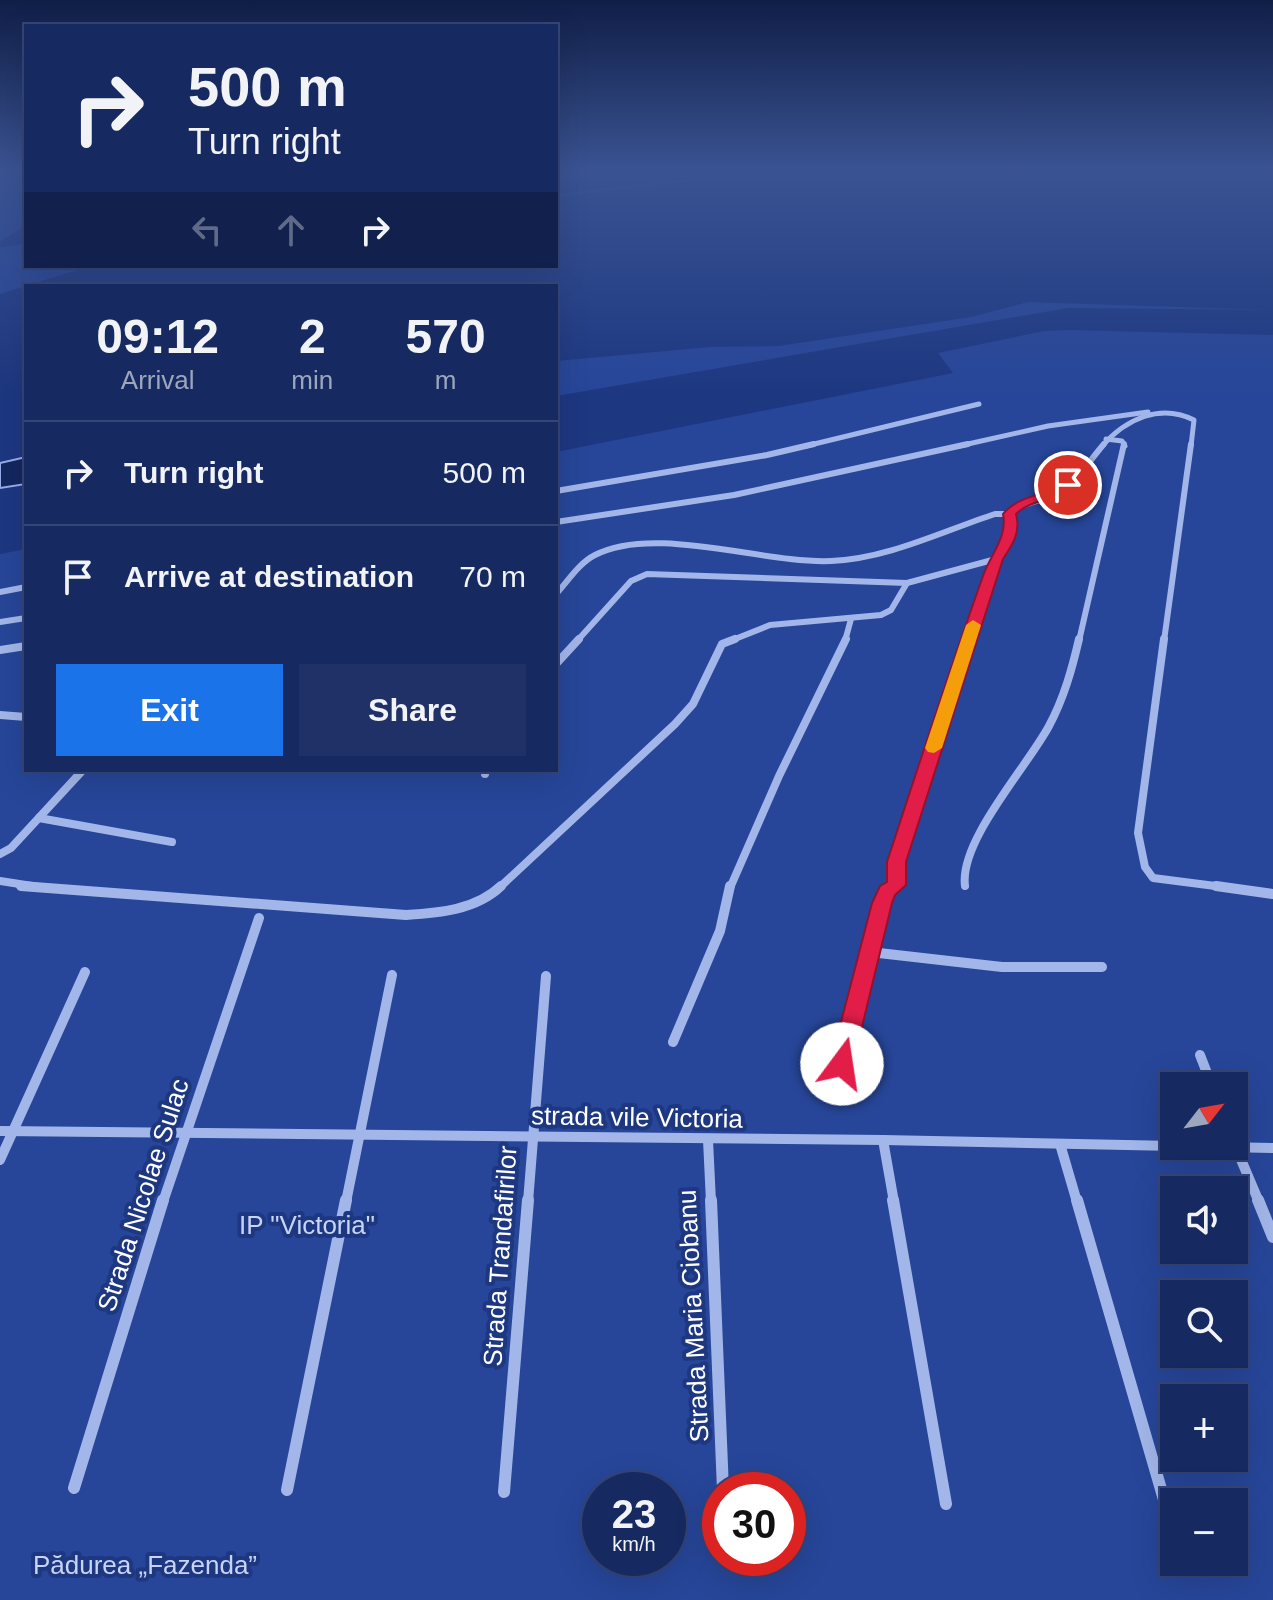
<!DOCTYPE html>
<html lang="en">
<head>
<meta charset="utf-8">
<style>
	body { margin:0; font-family:Helvetica,sans-serif; background:#1f3167; color:#f1f3f6; height:100vh; display:flex; flex-direction:column; font-size:30px; white-space:nowrap }
	* { box-sizing:border-box; margin:0 }
	p { font-size:26px; color:#9ea6bd }
	.icon { flex:none; width:44px; height:44px; fill:none; stroke:currentColor; stroke-width:2; stroke-linecap:round; stroke-linejoin:round }
	.map { position:relative; flex:1; overflow:hidden }
	.sheet { position:absolute; left:24px; top:284px; width:534px; height:488px; display:flex; flex-direction:column; background:#162961; border-radius:0px; box-shadow:0 8px 32px #0002,0 0 0 2px #354576 }
	.sheet>* { flex:none }
	.hud { position:absolute; left:24px; top:24px; width:534px; height:244px; border-radius:0px; box-shadow:0 8px 32px #0002,0 0 0 2px #354576; background:#162961; color:#f1f3f6; overflow:hidden }
	.needle { width:52px; rotate:59deg }
	.buttons { position:absolute; left:1160px; top:1072px; display:grid; gap:16px }
	.buttons a { display:grid; place-items:center; width:88px; height:88px; border-radius:0px; background:#162961; box-shadow:0 8px 32px #0002,0 0 0 2px #354576; font-size:40px }
	.speed { position:absolute; left:582px; top:1472px; display:flex; gap:16px; font-size:40px; font-weight:700; text-align:center }
	.speed>* { display:grid; place-content:center; width:104px; height:104px; border-radius:50%; background:#162961; box-shadow:0 8px 32px #0002,0 0 0 2px #354576; line-height:1 }
	.speed small { font-size:20px; font-weight:400 }
	.speed .limit { border:12px solid #d22; background:#fff; color:#111 }
	.pin { position:absolute; display:grid; place-items:center; width:68px; height:68px; color:#fff; margin:-34px; border:4px solid #fff; border-radius:50%; box-shadow:0 2px 8px #0007 }
	.me { position:absolute; width:88px; margin:-44px; rotate:14deg; stroke-linejoin:round; filter:drop-shadow(0 0 6px #0008) }
	.turn { display:flex; align-items:center; gap:28px; height:168px; padding:0 32px; font-size:36px }
	.turn .icon { width:104px; height:104px; stroke-width:2.5 }
	.turn b { display:block; font-size:56px; line-height:68px }
	.lanes { display:flex; align-items:center; height:76px; padding:0 32px; background:#0003; justify-content:center; gap:40px; direction:ltr }
	.lanes .off { opacity:.35 }
	.eta { display:flex; justify-content:space-evenly; align-items:center; height:136px; text-align:center }
	.eta b { font-size:48px; font-weight:700; line-height:56px }
	.button { display:flex; gap:16px; margin-top:auto; padding:16px 32px }
	.button a { flex:1; height:92px; border-radius:0px; background:#1a73e8; color:#fff; font-size:32px; font-weight:700; line-height:92px; text-align:center }
	.button a+a { background:#1f3167; color:#f1f3f6 }
	ul { padding:0; list-style:none }
	li { display:flex; align-items:center; gap:24px; height:104px; padding:0 32px; border-top:2px solid #354576 }
	li div { flex:1 }
	li b { display:block; font-size:30px }
	li em { font-style:normal }
	.map>svg:first-child { display:block }
</style>
</head>
<body>
<div class="map">
<svg width="1273" height="1600" viewBox="0 0 1273 1600">
	<rect width="100%" height="100%" fill="#1d3781"/>
	<g fill="#274699" fill-rule="evenodd">
		<polygon points="0,170 26,170 26,225 0,242"/>
		<polygon points="732,170 744,170 719,178 556,197 556,194 717,175"/>
		<polygon points="26,244 26,266 90,266 0,294 0,247"/>
		<polygon points="1028,302 1273,310 1068,308 556,396 556,361 710,347 779,346 971,317"/>
		<path d="M1070,330L1273,335V1600H0V554L26,549V770H556V452L953,373L938,353L1044,331ZM1174,1086H1234V1146H1174ZM1174,1190H1234V1250H1174ZM1174,1294H1234V1354H1174ZM1174,1398H1234V1458H1174ZM600,1490H668V1558H600ZM720,1490H788V1558H720ZM1174,1502H1234V1562H1174Z"/>
	</g>
	<polygon fill="#142760" stroke="#96aeeb" stroke-width="2" points="26,457 26,484 0,488 0,463"/>
	<g fill="none" stroke-linecap="round" stroke-linejoin="round">
		<g stroke="#a2b6e9" stroke-width="5">
			<polyline points="1106,439 1122,441 1125,446"/>
			<polyline points="806,446 979,404"/>
			<polyline points="959,446 1048,426 1148,412"/>
			<path d="M1102,446C1126,419 1160,403 1194,420L1191,446"/>
		</g>
		<g stroke="#a2b6e9" stroke-width="6">
			<polyline points="556,491 767,455 814,444"/>
			<polyline points="556,522 734,495 968,444"/>
			<polyline points="0,592 26,587"/>
			<path d="M556,594C568,581 579,563 595,555C655,524 763,564 831,561C887,559 943,531 995,514H1009"/>
			<polyline points="0,622 26,618"/>
			<polyline points="577,641 631,581 647,574 907,583"/>
			<polyline points="730,641 770,625 881,615 891,610 907,583 996,559"/>
			<polyline points="845,641 851,619"/>
			<path d="M968,641L990,576L1008,538L1009,514C1023,502 1040,502 1056,494C1077,483 1089,461 1104,444"/>
			<polyline points="1079,641 1124,444"/>
			<polyline points="1164,641 1191,444"/>
		</g>
		<g stroke="#a2b6e9" stroke-width="8">
			<polyline points="1164,639 1138,833 1145,867 1153,878 1231,888"/>
			<polyline points="0,650 26,646"/>
			<polyline points="556,664 579,639"/>
			<polyline points="0,715 26,717"/>
			<polyline points="485,770 485,774"/>
			<polyline points="39,818 172,842"/>
			<polyline points="0,854 11,848 83,770"/>
			<polyline points="0,881 45,888"/>
			<path d="M965,886C959,841 1027,767 1049,726C1064,698 1072,669 1079,639"/>
			<polyline points="499,888 675,724 693,704 722,644 735,639"/>
			<polyline points="730,888 779,776 846,639"/>
			<polyline points="891,888 896,885 896,862 969,639"/>
		</g>
		<g stroke="#a2b6e9" stroke-width="10">
			<path d="M21,886L406,915C439,913 476,910 501,886"/>
			<polyline points="1216,886 1273,894"/>
			<polyline points="870,952 1002,967 1102,967"/>
			<polyline points="673,1042 720,931 730,886"/>
			<polyline points="1200,1055 1212,1086"/>
			<polyline points="842,1064 882,903 887,891 894,886"/>
			<polyline points="0,1131 883,1140 1273,1148"/>
			<polyline points="708,1140 711,1202"/>
			<polyline points="883,1140 894,1202"/>
			<polyline points="1234,1143 1259,1202"/>
			<polyline points="1060,1144 1077,1202"/>
			<polyline points="0,1160 85,972"/>
			<polyline points="163,1202 259,918"/>
			<polyline points="346,1202 392,975"/>
			<polyline points="528,1202 546,976"/>
		</g>
		<g stroke="#a2b6e9" stroke-width="12">
			<polyline points="711,1200 723,1490"/>
			<polyline points="893,1200 946,1504"/>
			<polyline points="1077,1200 1165,1503"/>
			<polyline points="1258,1200 1273,1237"/>
			<polyline points="74,1488 163,1200"/>
			<polyline points="287,1490 346,1200"/>
			<polyline points="504,1492 528,1200"/>
		</g>
	</g>
	<linearGradient id="sky" x2="0" y2="1"><stop stop-color="#101e47"/><stop offset="0.43" stop-color="#3a5392"/><stop offset="1" stop-color="#3a5392" stop-opacity="0"/></linearGradient>
	<rect width="1273" height="394" fill="url(#sky)"/>
	<path fill="#e11d48" stroke="#92132f" stroke-width="2" d="M1063,482L1074,485C1058,502 1032,498 1016,514C1021,532 1013,544 1003,559L906,862V885L895,895L892,903L853,1064L850,1070L842,1073L834,1070L830,1064L872,903L880,886L887,882V862C918,767 949,671 983,576C990,555 1008,537 1003,514C1018,495 1044,497 1063,482Z"/>
	<polygon fill="#f59e0b" points="973,620 981,625 942,748 934,753 928,752 925,748 966,625"/>
	<g text-anchor="middle" dominant-baseline="central" stroke-width="8" stroke-linejoin="round" paint-order="stroke">
		<g font-size="26" fill="#fff" stroke="#1d3781">
			<text transform="translate(637 1117) rotate(1)">strada vile Victoria</text>
			<text transform="translate(143 1195) rotate(-72)">Strada Nicolae Sulac</text>
			<text transform="translate(500 1256) rotate(-86)">Strada Trandafirilor</text>
			<text transform="translate(693 1316) rotate(-93)">Strada Maria Ciobanu</text>
		</g>
		<g font-size="26" fill="#c7d4f7" stroke="#1d3781">
			<text x="307" y="1225">IP "Victoria"</text>
			<text x="145" y="1565">Pădurea „Fazenda”</text>
		</g>
	</g>
</svg>
<div class="buttons">
<a><svg class="needle" viewBox="-14 -14 28 28"><path d="M0-13l5 13h-10z" fill="#e53935"/><path d="M0 13l5-13h-10z" fill="#9ea6bd"/></svg></a>
<a><svg class="icon" aria-label="sound" viewBox="0 0 24 24"><path d="M4 9h4l5-4v14l-5-4H4zM17 9q2 3 0 6"/></svg></a>
<a><svg class="icon" aria-label="search" viewBox="0 0 24 24"><circle cx="10" cy="10" r="6"/><path d="M15 15l6 6"/></svg></a>
<a>+</a>
<a>−</a>
</div>
<div class="speed"><div>23<small>km/h</small></div><div class="limit">30</div></div>
<div class="pin" style="left:1068px;top:485px;background:#d93025"><svg class="icon" aria-label="arrive" viewBox="0 0 24 24"><path d="M6 21V4h12l-3 4 3 4H6"/></svg></div>
<svg class="me" style="left:842px;top:1064px" viewBox="-20 -20 40 40"><circle r="19" fill="#fff"/><path d="M0-13L10 11 0 6-10 11z" fill="#e11d48"/></svg>
<div class="hud">
<div class="turn"><svg class="icon" aria-label="right" viewBox="0 0 24 24"><path d="M7 20v-9h11M14 6l5 5-5 5"/></svg><div><b>500 m</b>Turn right</div></div>
<div class="lanes"><svg class="icon off" aria-label="left" viewBox="0 0 24 24"><path d="M17 20v-9H6M10 6l-5 5 5 5"/></svg><svg class="icon off" aria-label="ahead" viewBox="0 0 24 24"><path d="M12 20V5M6 11l6-6 6 6"/></svg><svg class="icon" aria-label="right" viewBox="0 0 24 24"><path d="M7 20v-9h11M14 6l5 5-5 5"/></svg></div>
</div>
<section class="sheet">
<div class="eta">
<div><b>09:12</b><p>Arrival</p></div>
<div><b>2</b><p>min</p></div>
<div><b>570</b><p>m</p></div>
</div>
<ul>
<li><svg class="icon" aria-label="right" viewBox="0 0 24 24"><path d="M7 20v-9h11M14 6l5 5-5 5"/></svg><div><b>Turn right</b></div><em>500 m</em></li>
<li><svg class="icon" aria-label="arrive" viewBox="0 0 24 24"><path d="M6 21V4h12l-3 4 3 4H6"/></svg><div><b>Arrive at destination</b></div><em>70 m</em></li>
</ul>
<div class="button"><a>Exit</a><a>Share</a></div>
</section>
</div>
</body>
</html>
